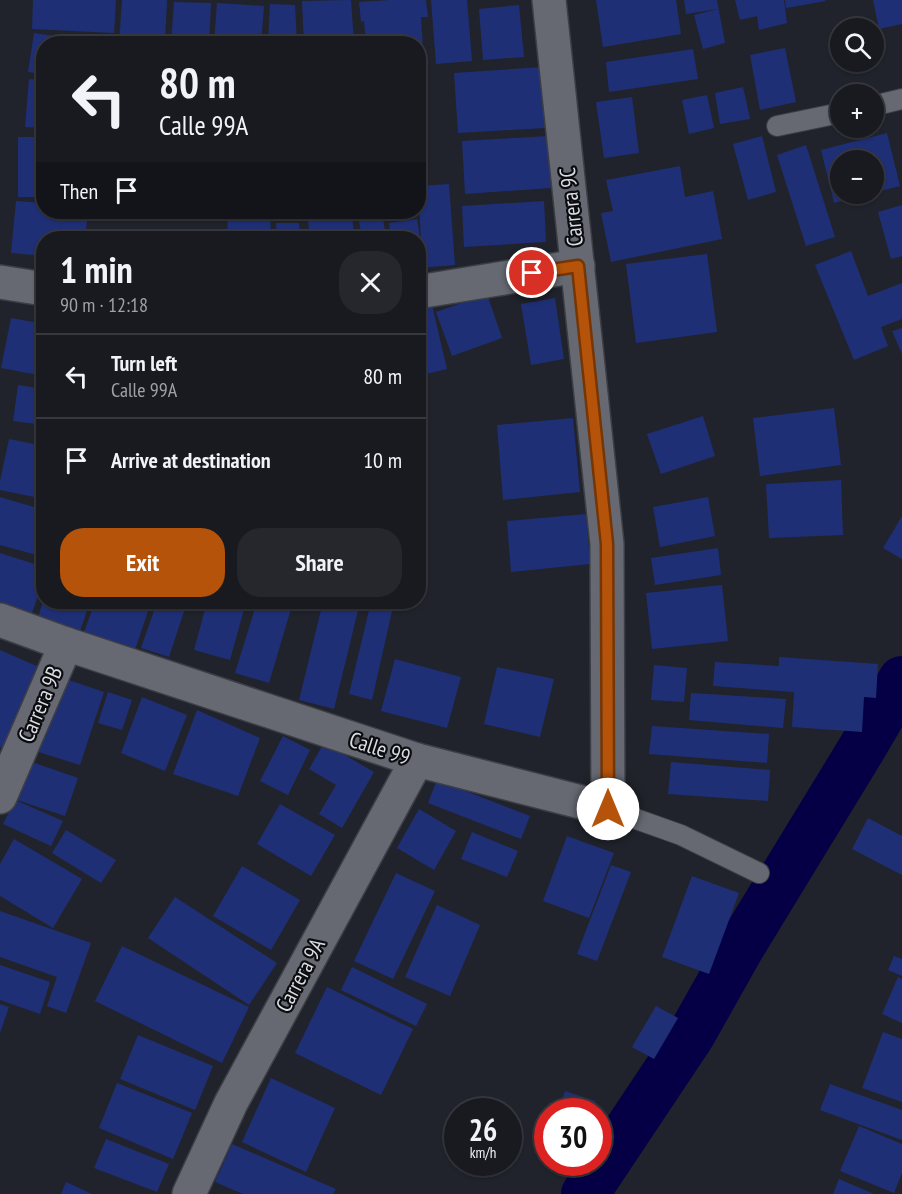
<!DOCTYPE html>
<html lang="en">
<head>
<meta charset="utf-8">
<style>
	body { margin:0; font-family:"PT Sans Narrow",sans-serif; background:#25272d; color:#f1f3f6; height:100vh; display:flex; flex-direction:column; font-size:22px; white-space:nowrap }
	* { box-sizing:border-box; margin:0 }
	p { font-size:20px; color:#9fa1a5 }
	.icon { flex:none; width:33px; height:33px; fill:none; stroke:currentColor; stroke-width:2; stroke-linecap:round; stroke-linejoin:round }
	.map { position:relative; flex:1; overflow:hidden }
	.drawer { position:absolute; left:36px; top:231px; width:390px; height:378px; display:flex; flex-direction:column; background:#181a20; border-radius:24px; box-shadow:0 2px 4px #0004,0 0 0 2px #36383e }
	.drawer>* { flex:none }
	.top-card { position:absolute; left:36px; top:36px; width:390px; height:183px; border-radius:24px; box-shadow:0 2px 4px #0004,0 0 0 2px #36383e; background:#181a20; color:#f1f3f6; overflow:hidden }
	.controls { position:absolute; left:830px; top:18px; display:grid; gap:12px }
	.controls a { display:grid; place-items:center; width:54px; height:54px; border-radius:50%; background:#181a20; box-shadow:0 2px 4px #0004,0 0 0 2px #36383e; font-size:30px }
	.speed { position:absolute; left:444px; top:1098px; display:flex; gap:12px; font-size:30px; font-weight:700; text-align:center }
	.speed>* { display:grid; place-content:center; width:78px; height:78px; border-radius:50%; background:#181a20; box-shadow:0 2px 4px #0004,0 0 0 2px #36383e; line-height:1 }
	.speed small { font-size:15px; font-weight:400 }
	.speed .limit { border:9px solid #d22; background:#fff; color:#111 }
	.pin { position:absolute; display:grid; place-items:center; width:51px; height:51px; color:#fff; margin:-26px; border:3px solid #fff; border-radius:50%; box-shadow:0 2px 6px #0007 }
	.me { position:absolute; width:66px; margin:-33px; rotate:0deg; stroke-linejoin:round; filter:drop-shadow(0 0 4px #0008) }
	.turn { display:flex; align-items:center; gap:21px; height:126px; padding:0 24px; font-size:27px }
	.turn .icon { width:78px; height:78px; stroke-width:2.5 }
	.turn b { display:block; font-size:42px; line-height:51px }
	.then { display:flex; align-items:center; height:57px; padding:0 24px; background:#0003; gap:12px; font-size:22px }
	.round { display:grid; place-items:center; flex:none; width:63px; height:63px; border-radius:24px; background:#25272d }
	.head { display:flex; align-items:center; justify-content:space-between; height:102px; padding:0 24px }
	h1 { font-size:36px; font-weight:800; line-height:45px }
	.button { display:flex; gap:12px; margin-top:auto; padding:12px 24px }
	.button a { flex:1; height:69px; border-radius:24px; background:#b45309; color:#fff; font-size:24px; font-weight:800; line-height:69px; text-align:center }
	.button a+a { background:#25272d; color:#f1f3f6 }
	ul { padding:0; list-style:none }
	li { display:flex; align-items:center; gap:18px; height:84px; padding:0 24px; border-top:2px solid #36383e }
	li div { flex:1 }
	li b { display:block; font-size:22px }
	li em { font-style:normal }
	.map>svg:first-child { display:block }
</style>
</head>
<body>
<div class="map">
<svg width="902" height="1194" viewBox="0 0 902 1194">
	<rect width="100%" height="100%" fill="#20232b"/>
	<g fill="none" stroke-linecap="round" stroke-linejoin="round">
		<polyline stroke="#050045" stroke-width="48" points="585,1194 691,1035 740,948 862,748 902,680"/>
	</g>
	<g fill="#1f2f76">
		<polygon points="33,0 116,0 114,33 32,29"/>
		<polygon points="122,0 167,0 165,44 119,44"/>
		<polygon points="351,0 354,44 304,44 302,1"/>
		<polygon points="390,0 426,0 428,17 421,17 426,97 418,97 418,44 366,44 364,21 361,22 359,2"/>
		<polygon points="431,0 467,0 472,61 436,64"/>
		<polygon points="596,0 676,0 681,34 603,47"/>
		<polygon points="684,0 717,0 725,43 703,49 694,15 718,9 686,14"/>
		<polygon points="735,0 784,0 787,23 759,30 757,16 740,20"/>
		<polygon points="785,0 825,0 826,1 786,8"/>
		<polygon points="873,0 902,0 902,24 879,29"/>
		<polygon points="174,2 211,3 209,44 171,44"/>
		<polygon points="217,3 264,6 261,44 214,44"/>
		<polygon points="270,4 295,5 297,44 268,44"/>
		<polygon points="519,5 524,57 483,60 479,9"/>
		<polygon points="34,33 96,42 96,44 44,44 44,74 28,72"/>
		<polygon points="785,48 796,102 760,110 750,55"/>
		<polygon points="693,49 698,79 609,92 606,62"/>
		<polygon points="542,67 545,128 458,133 454,73"/>
		<polygon points="29,79 44,80 44,128 25,127"/>
		<polygon points="743,87 750,119 720,124 715,93"/>
		<polygon points="707,95 714,128 689,134 682,100"/>
		<polygon points="632,97 639,153 604,158 596,102"/>
		<polygon points="887,133 900,186 873,193 873,160 840,160 840,194 867,194 834,203 821,150"/>
		<polygon points="549,136 551,188 465,194 462,141"/>
		<polygon points="762,136 776,192 748,200 733,144"/>
		<rect x="18" y="137" width="26" height="60"/>
		<polygon points="806,145 835,237 806,246 777,155"/>
		<polygon points="680,166 685,197 713,191 722,239 611,262 601,213 613,211 606,180"/>
		<polygon points="449,184 455,265 418,268 418,242 420,242 422,256 418,186"/>
		<polygon points="16,201 44,203 44,212 88,212 85,238 44,238 44,256 11,253"/>
		<polygon points="544,201 546,242 464,247 462,206"/>
		<polygon points="902,205 902,256 891,259 878,212"/>
		<polygon points="227,212 270,212 271,238 228,238"/>
		<polygon points="307,212 352,212 354,238 310,238"/>
		<polygon points="383,218 386,238 362,238 359,221"/>
		<polygon points="417,219 420,238 391,238 389,223"/>
		<polygon points="276,223 299,223 300,238 277,238"/>
		<polygon points="851,251 868,296 902,283 902,319 881,327 888,346 854,360 815,265"/>
		<polygon points="707,254 717,332 636,343 626,264"/>
		<polygon points="487,294 502,338 452,356 436,312"/>
		<polygon points="555,298 564,359 531,365 521,304"/>
		<polygon points="431,301 447,369 418,376 418,304"/>
		<polygon points="11,318 44,324 44,376 1,368"/>
		<polygon points="902,328 902,354 892,331"/>
		<polygon points="18,385 44,389 44,425 13,421"/>
		<polygon points="834,408 841,465 760,476 753,418"/>
		<polygon points="703,416 715,456 661,474 647,434"/>
		<polygon points="573,418 580,492 503,500 497,425"/>
		<polygon points="9,439 44,446 44,499 0,490 0,481"/>
		<polygon points="841,480 843,535 769,538 766,484"/>
		<polygon points="0,497 44,510 44,557 0,545"/>
		<polygon points="708,497 715,536 660,547 653,507"/>
		<polygon points="586,514 590,564 511,572 507,521"/>
		<polygon points="902,516 902,559 883,548"/>
		<polygon points="718,548 721,575 655,585 651,558"/>
		<polygon points="0,553 44,567 44,578 31,616 0,606"/>
		<polygon points="722,585 728,641 652,649 646,593"/>
		<polygon points="43,602 90,602 80,631 38,617"/>
		<polygon points="95,602 151,602 135,650 84,632"/>
		<polygon points="157,602 187,602 169,657 141,648"/>
		<polygon points="207,602 246,602 230,660 194,650"/>
		<polygon points="257,602 293,602 269,683 235,673"/>
		<polygon points="323,602 360,602 334,709 299,700"/>
		<polygon points="371,602 394,602 372,700 349,694"/>
		<polygon points="0,650 39,667 3,749 0,747"/>
		<polygon points="779,657 878,664 876,698 864,697 862,732 792,727 794,692 713,686 715,662 779,666"/>
		<polygon points="395,659 461,677 447,728 381,711"/>
		<polygon points="654,665 687,668 684,702 651,700"/>
		<polygon points="497,667 554,679 540,737 484,724"/>
		<polygon points="57,676 104,692 80,765 32,750"/>
		<polygon points="108,692 132,700 122,730 98,723"/>
		<polygon points="691,693 786,699 783,728 689,720"/>
		<polygon points="142,697 187,715 165,771 121,753"/>
		<polygon points="197,710 260,738 238,796 173,774"/>
		<polygon points="652,726 769,734 767,763 649,754"/>
		<polygon points="283,736 310,750 288,795 260,781"/>
		<polygon points="324,743 374,772 342,828 319,814 336,785 309,769"/>
		<polygon points="26,760 78,778 65,816 11,798"/>
		<polygon points="671,762 770,770 768,801 668,794"/>
		<polygon points="437,780 530,816 521,839 428,803"/>
		<polygon points="15,800 63,821 51,846 3,824"/>
		<polygon points="280,804 335,835 311,876 257,844"/>
		<polygon points="419,809 456,831 434,870 397,848"/>
		<polygon points="868,818 902,836 902,875 852,849"/>
		<polygon points="66,830 116,860 101,883 52,853"/>
		<polygon points="472,832 518,851 507,877 461,859"/>
		<polygon points="567,836 614,853 589,918 543,901"/>
		<polygon points="14,839 82,879 53,928 0,896 0,864"/>
		<polygon points="611,865 631,872 597,961 577,954"/>
		<polygon points="242,866 300,900 271,950 213,916"/>
		<polygon points="396,873 435,891 393,979 354,961"/>
		<polygon points="692,876 739,893 709,974 662,957"/>
		<polygon points="175,897 277,963 249,1005 148,938"/>
		<polygon points="437,905 480,925 450,996 405,977"/>
		<polygon points="0,911 91,943 66,1013 47,1006 57,977 0,957"/>
		<polygon points="122,946 249,1007 222,1063 95,1001"/>
		<polygon points="894,956 902,959 902,976 888,970"/>
		<polygon points="0,965 50,982 40,1014 0,1000"/>
		<polygon points="352,967 427,1004 416,1026 341,990"/>
		<polygon points="898,977 902,979 902,1023 882,1014"/>
		<polygon points="327,987 413,1029 381,1095 295,1053"/>
		<polygon points="0,1004 9,1007 0,1033"/>
		<polygon points="656,1006 678,1018 654,1059 632,1047"/>
		<polygon points="883,1032 902,1039 902,1102 862,1088"/>
		<polygon points="138,1035 213,1066 195,1110 120,1079"/>
		<polygon points="271,1078 335,1108 306,1172 242,1142"/>
		<polygon points="117,1083 192,1113 173,1159 99,1128"/>
		<polygon points="830,1084 902,1110 902,1140 820,1110"/>
		<polygon points="565,1091 595,1101 591,1112 558,1112"/>
		<polygon points="859,1126 902,1144 902,1173 894,1193 840,1171"/>
		<polygon points="548,1128 548,1151 540,1149"/>
		<polygon points="106,1139 169,1164 157,1192 94,1168"/>
		<polygon points="232,1144 336,1189 333,1194 243,1194 215,1182"/>
		<polygon points="839,1179 874,1194 833,1194"/>
		<polygon points="66,1182 92,1194 61,1194"/>
	</g>
	<g fill="none" stroke-linecap="round" stroke-linejoin="round">
		<defs>
			<g id="service">
				<polyline points="873,106 902,99"/>
				<polyline points="777,126 840,113"/>
				<polyline points="608,809 681,835 759,873"/>
			</g>
			<g id="minor">
				<polyline points="0,282 44,289"/>
				<polyline points="418,292 578,266"/>
				<polyline points="0,620 66,644 417,760 608,809 607,544 549,0"/>
				<polyline points="0,797 66,644"/>
				<polyline points="189,1194 231,1103 417,760"/>
			</g>
		</defs>
		<use href="#service" stroke="#3c3e44" stroke-width="22"/>
		<use href="#minor" stroke="#3c3e44" stroke-width="36"/>
		<use href="#service" stroke="#666972" stroke-width="20"/>
		<use href="#minor" stroke="#666972" stroke-width="33"/>
	</g>
	<g fill="none" stroke-linecap="round" stroke-linejoin="round">
		<defs>
			<polyline id="route" points="532,273 578,266 607,544 608,809"/>
		</defs>
		<use href="#route" stroke="#753606" stroke-width="15"/>
		<use href="#route" stroke="#b45309" stroke-width="10"/>
	</g>
	<g text-anchor="middle" dominant-baseline="central" stroke-width="4.5" stroke-linejoin="round" paint-order="stroke">
		<g font-size="22" fill="#dadce1" stroke="#0b0d10">
			<text transform="translate(571 207) rotate(-96)">Carrera 9C</text>
			<text transform="translate(40 704) rotate(-67)">Carrera 9B</text>
			<text transform="translate(380 748) rotate(18)">Calle 99</text>
			<text transform="translate(300 975) rotate(-62)">Carrera 9A</text>
		</g>
	</g>
</svg>
<div class="controls">
<a><svg class="icon" aria-label="search" viewBox="0 0 24 24"><circle cx="10" cy="10" r="6"/><path d="M15 15l6 6"/></svg></a>
<a>+</a>
<a>−</a>
</div>
<div class="speed"><div>26<small>km/h</small></div><div class="limit">30</div></div>
<div class="pin" style="left:532px;top:273px;background:#d93025"><svg class="icon" aria-label="arrive" viewBox="0 0 24 24"><path d="M6 21V4h12l-3 4 3 4H6"/></svg></div>
<svg class="me" style="left:608px;top:809px" viewBox="-20 -20 40 40"><circle r="19" fill="#fff"/><path d="M0-13L10 11 0 6-10 11z" fill="#b45309"/></svg>
<div class="top-card">
<div class="turn"><svg class="icon" aria-label="left" viewBox="0 0 24 24"><path d="M17 20v-9H6M10 6l-5 5 5 5"/></svg><div><b>80 m</b>Calle 99A</div></div>
<div class="then">Then<svg class="icon" aria-label="arrive" viewBox="0 0 24 24"><path d="M6 21V4h12l-3 4 3 4H6"/></svg></div>
</div>
<section class="drawer">
<div class="head"><div><h1>1 min</h1><p>90 m · 12:18</p></div><a class="round"><svg class="icon" aria-label="close" viewBox="0 0 24 24"><path d="M6 6l12 12M18 6L6 18"/></svg></a></div>
<ul>
<li><svg class="icon" aria-label="left" viewBox="0 0 24 24"><path d="M17 20v-9H6M10 6l-5 5 5 5"/></svg><div><b>Turn left</b><p>Calle 99A</p></div><em>80 m</em></li>
<li><svg class="icon" aria-label="arrive" viewBox="0 0 24 24"><path d="M6 21V4h12l-3 4 3 4H6"/></svg><div><b>Arrive at destination</b></div><em>10 m</em></li>
</ul>
<div class="button"><a>Exit</a><a>Share</a></div>
</section>
</div>
</body>
</html>
